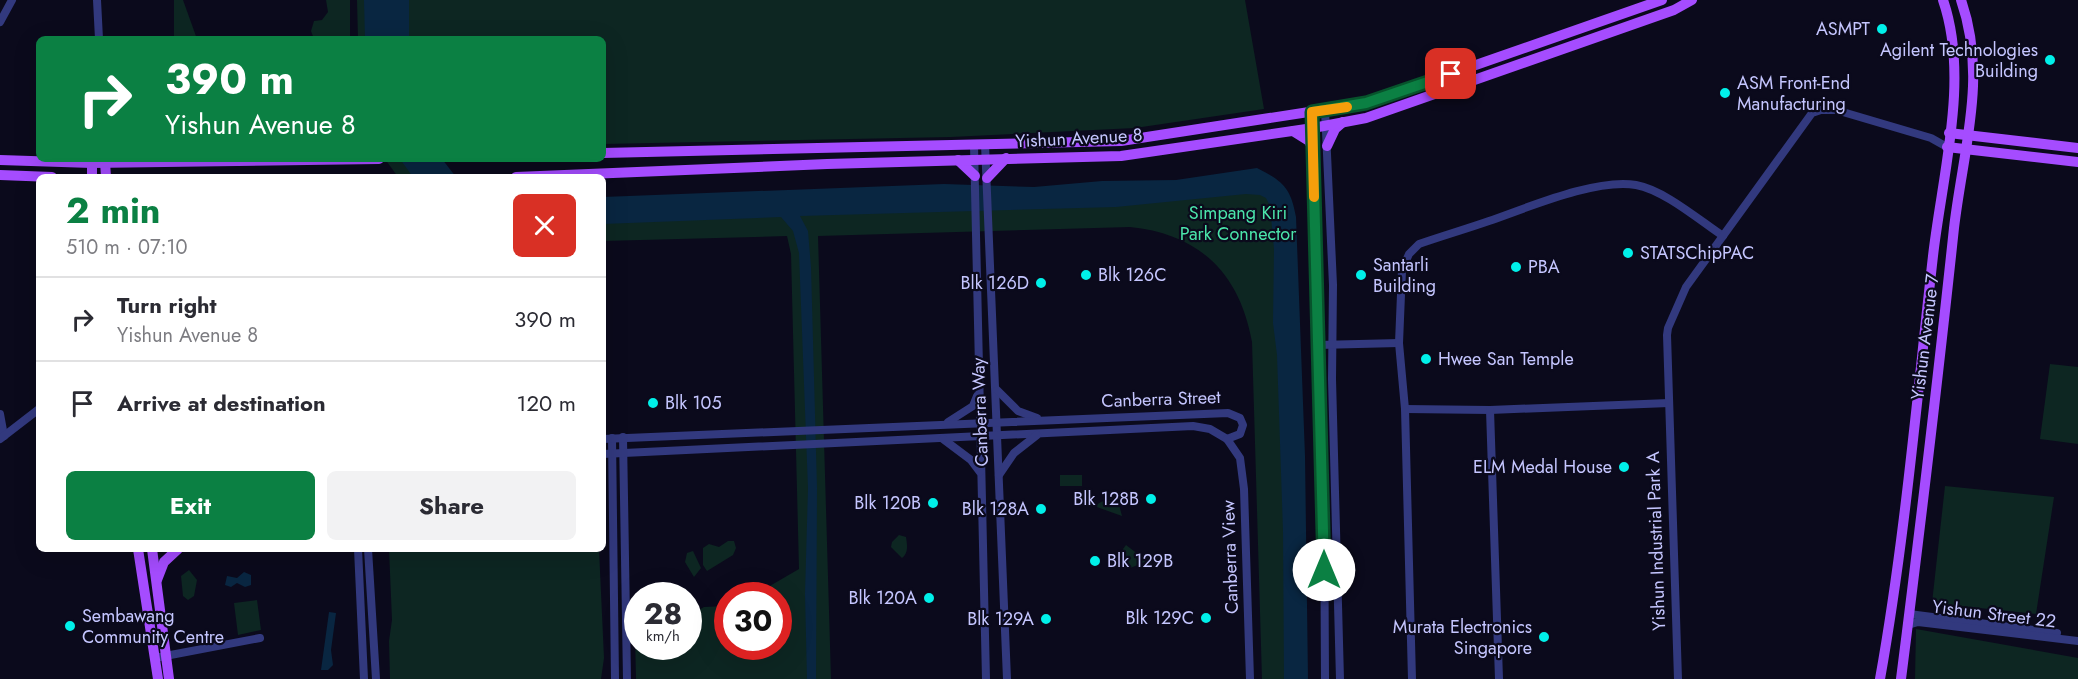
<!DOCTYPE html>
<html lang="en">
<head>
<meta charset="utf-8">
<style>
	body { margin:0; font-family:Jost,sans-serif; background:#f2f2f3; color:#2b2b33; height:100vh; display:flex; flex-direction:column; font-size:22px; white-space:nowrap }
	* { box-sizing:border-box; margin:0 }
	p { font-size:20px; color:#7c7c81 }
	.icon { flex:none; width:33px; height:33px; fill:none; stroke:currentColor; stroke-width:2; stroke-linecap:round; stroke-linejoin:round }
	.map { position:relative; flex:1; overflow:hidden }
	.side { position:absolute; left:36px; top:174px; width:570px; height:378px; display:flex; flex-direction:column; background:#fff; border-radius:9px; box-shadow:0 6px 24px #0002 }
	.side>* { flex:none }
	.top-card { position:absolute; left:36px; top:36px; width:570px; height:126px; border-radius:9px; box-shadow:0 6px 24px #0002; background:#0b8043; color:#fff; overflow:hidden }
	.speed { position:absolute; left:624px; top:582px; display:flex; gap:12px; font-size:30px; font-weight:700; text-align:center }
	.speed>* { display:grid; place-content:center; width:78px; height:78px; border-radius:50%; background:#fff; box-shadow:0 6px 24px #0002; line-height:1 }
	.speed small { font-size:15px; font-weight:400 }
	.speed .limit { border:9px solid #d22; background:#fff; color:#111 }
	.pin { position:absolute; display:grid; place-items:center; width:51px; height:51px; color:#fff; margin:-26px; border-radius:12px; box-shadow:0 3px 9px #0006 }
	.me { position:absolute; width:66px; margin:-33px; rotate:0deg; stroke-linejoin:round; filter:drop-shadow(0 0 4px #0008) }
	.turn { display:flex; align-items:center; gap:21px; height:126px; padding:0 30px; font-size:27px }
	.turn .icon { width:78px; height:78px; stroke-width:2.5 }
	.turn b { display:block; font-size:42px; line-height:51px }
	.round { display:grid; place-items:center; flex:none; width:63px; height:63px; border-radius:9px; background:#f2f2f3 }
	.overview { display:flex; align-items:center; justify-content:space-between; height:102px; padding:0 30px }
	h1 { font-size:36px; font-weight:700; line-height:45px; color:#0b8043 }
	.button { display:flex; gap:12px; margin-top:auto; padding:12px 30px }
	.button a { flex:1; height:69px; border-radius:9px; background:#0b8043; color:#fff; font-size:24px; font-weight:700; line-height:69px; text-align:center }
	.button a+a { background:#f2f2f3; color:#2b2b33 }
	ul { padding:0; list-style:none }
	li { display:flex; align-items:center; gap:18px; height:84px; padding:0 30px; border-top:2px solid #e1e1e2 }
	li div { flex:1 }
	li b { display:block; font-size:22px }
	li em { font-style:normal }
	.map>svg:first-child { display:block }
</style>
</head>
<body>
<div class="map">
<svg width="2078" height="679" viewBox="0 0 2078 679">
	<rect width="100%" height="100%" fill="#0b0a1c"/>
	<g fill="#0d2622">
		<polygon points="174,0 183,0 197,39 174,39"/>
		<polygon points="326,0 350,0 350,36 344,39 314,39 311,31 314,21 322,20 328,12"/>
		<polygon points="357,0 380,0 381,39 358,39"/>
		<polygon points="409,0 1245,0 1264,109 1135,128 951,137 603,144 603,39 409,39"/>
		<polygon points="385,159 419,159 432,177 398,177"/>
		<path d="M1253,178L1283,201L1296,679H1262L1252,342C1240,274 1200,234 1130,227L818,236L831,679H636L635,634H637L638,646H688L689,616L704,607L727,606L728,646H778V596L754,595L799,569L791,254L787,236L603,241V210Z"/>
		<polygon points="2050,364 2078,367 2078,444 2040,439"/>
		<rect x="1060" y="475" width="22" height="11"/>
		<polygon points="1945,486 2054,497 2036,614 1932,603"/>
		<polygon points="1103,501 1118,501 1122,516 1094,506"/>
		<path d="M899,535L906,537C907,544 909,553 902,558L891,547L892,542Z"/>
		<polygon points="728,541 734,541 736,548 733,555 707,571 703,565 703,548 709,544 719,547"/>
		<polygon points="1126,545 1147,561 1128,569 1123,549"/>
		<polygon points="389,549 599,549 604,658 601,679 390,679 389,641 392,620"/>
		<polygon points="693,551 701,568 694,577 685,562 687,553"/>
		<polygon points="189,570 197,580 194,596 188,600 183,596 181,576"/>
		<polygon points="257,600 261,630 238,635 234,603"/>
		<polygon points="1916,629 2078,658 2078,679 1915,679"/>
	</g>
	<g fill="#092641">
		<polygon points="364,0 409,0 409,39 365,39"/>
		<polygon points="400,159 442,159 456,177 413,177"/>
		<path d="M1257,168C1283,181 1291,188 1296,217L1305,456L1308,679H1284L1283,531L1277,355L1273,323L1274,249L1270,206L1266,198L1260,195L1246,194L1116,207L800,216L808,231L811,267L817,488L816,679H807L805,594L808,488L799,253L793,231L781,217L603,224V197L944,184L1034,187L1102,181L1176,180Z"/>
		<polygon points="244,572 251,575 251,585 245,587 237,583 231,587 225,585 227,576 237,578"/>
		<polygon points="329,612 336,613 331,650 333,665 328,670 321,670"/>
	</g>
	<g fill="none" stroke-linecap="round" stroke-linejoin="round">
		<g stroke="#32397e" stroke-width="8">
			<polyline points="97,0 99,39"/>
			<polyline points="0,22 12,0"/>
			<polyline points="1325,110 1333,285 1332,379 1340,679"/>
			<polyline points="1312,112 1324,483 1325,679"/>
			<polyline points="985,144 1007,679"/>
			<polyline points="974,145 986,679"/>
			<polyline points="1318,345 1399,343"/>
			<polyline points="997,390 1018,411 1037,418"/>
			<polyline points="1405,409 1490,410 1669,403"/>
			<polyline points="1490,410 1499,679"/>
			<polyline points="0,414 4,436"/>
			<polyline points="948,422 973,406 977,396"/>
			<polyline points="623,437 627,679"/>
			<polyline points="612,438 615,679"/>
			<polyline points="0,439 39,409"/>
			<polyline points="603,439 1228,413 1240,418 1243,425 1240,434 1227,439 1210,429 1193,426 603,454"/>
			<polyline points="943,439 971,460 980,472"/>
			<polyline points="1227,439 1240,458 1244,489 1250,679"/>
			<polyline points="999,475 1014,453 1037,435"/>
			<polyline points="358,549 364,679"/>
			<polyline points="368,549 376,679"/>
			<polyline points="1909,614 2057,633"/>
			<polyline points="1908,625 1918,622 2078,641"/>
			<polyline points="160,657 260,638"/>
			<path d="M1412,679L1405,409L1399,343L1402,270L1409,254L1419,244C1442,236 1466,229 1489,221C1527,208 1596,178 1636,185C1664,190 1699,220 1723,236"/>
			<polyline points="1678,679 1667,335 1668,328 1686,287 1812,113 1821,110 1836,110 1931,138 1947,147"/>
		</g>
		<g stroke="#a54cff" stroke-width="10">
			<polyline points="1293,131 1309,141 1313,149"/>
			<polyline points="1949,133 2078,148"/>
			<polyline points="1327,146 1335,129 1343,122"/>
			<polyline points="1947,147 2078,162"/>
			<polyline points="603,153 1121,141 1367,103 1662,0"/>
			<polyline points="0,160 92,163 379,159"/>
			<polyline points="958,160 975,176"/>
			<polyline points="105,162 106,177"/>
			<polyline points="0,175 52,177"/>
			<polyline points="92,177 92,163"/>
			<polyline points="516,177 827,164 1121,156 1313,128 1366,118 1674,10 1692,0"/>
			<polyline points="987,178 1006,158"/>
			<polyline points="138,549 158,679"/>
			<polyline points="152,549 169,679"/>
			<polyline points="157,580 164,562 178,549"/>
			<path d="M1880,679C1905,539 1917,397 1933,256C1942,176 1970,78 1943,0"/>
			<path d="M1901,679C1920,529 1938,379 1954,228C1963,150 1988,77 1961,0"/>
		</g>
	</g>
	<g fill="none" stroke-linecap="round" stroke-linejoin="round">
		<defs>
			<polyline id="route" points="1324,570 1312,112 1366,103 1451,74"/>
		</defs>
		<use href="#route" stroke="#07532c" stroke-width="15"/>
		<use href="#route" stroke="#0b8043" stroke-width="10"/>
		<polyline stroke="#f59e0b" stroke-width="10" points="1314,197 1312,112 1347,107"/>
	</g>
	<g fill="#00f0e9" stroke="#0b0a1c" stroke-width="2">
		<circle cx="1882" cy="29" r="6"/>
		<circle cx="2050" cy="60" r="6"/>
		<circle cx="1725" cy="93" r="6"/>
		<circle cx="1628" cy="253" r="6"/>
		<circle cx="1516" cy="267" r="6"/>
		<circle cx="1086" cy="275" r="6"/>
		<circle cx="1361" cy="275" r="6"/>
		<circle cx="1041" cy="283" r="6"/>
		<circle cx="1426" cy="359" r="6"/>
		<circle cx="653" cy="403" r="6"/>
		<circle cx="1624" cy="467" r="6"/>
		<circle cx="1151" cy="499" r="6"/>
		<circle cx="933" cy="503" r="6"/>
		<circle cx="1041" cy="509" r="6"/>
		<circle cx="1095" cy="561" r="6"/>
		<circle cx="929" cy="598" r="6"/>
		<circle cx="1206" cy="618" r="6"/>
		<circle cx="1046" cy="619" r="6"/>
		<circle cx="70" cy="626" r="6"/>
		<circle cx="1544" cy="637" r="6"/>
	</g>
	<g text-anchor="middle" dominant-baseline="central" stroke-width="4.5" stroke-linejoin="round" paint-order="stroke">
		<g font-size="18" fill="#c5c6ff" stroke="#0b0a1c" text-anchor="end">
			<text x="1870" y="29">ASMPT</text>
			<text x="2038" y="50">Agilent Technologies<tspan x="2038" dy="21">Building</tspan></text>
			<text x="1737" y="83" text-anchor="start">ASM Front-End<tspan x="1737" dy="21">Manufacturing</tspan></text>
			<text x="1640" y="253" text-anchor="start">STATSChipPAC</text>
			<text x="1373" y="265" text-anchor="start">Santarli<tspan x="1373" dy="21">Building</tspan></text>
			<text x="1528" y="267" text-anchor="start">PBA</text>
			<text x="1098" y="275" text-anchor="start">Blk 126C</text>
			<text x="1029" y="283">Blk 126D</text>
			<text x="1438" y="359" text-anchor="start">Hwee San Temple</text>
			<text x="665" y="403" text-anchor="start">Blk 105</text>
			<text x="1612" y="467">ELM Medal House</text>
			<text x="1139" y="499">Blk 128B</text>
			<text x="921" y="503">Blk 120B</text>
			<text x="1029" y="509">Blk 128A</text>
			<text x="1107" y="561" text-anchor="start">Blk 129B</text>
			<text x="917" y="598">Blk 120A</text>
			<text x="82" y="616" text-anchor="start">Sembawang<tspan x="82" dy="21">Community Centre</tspan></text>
			<text x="1194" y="618">Blk 129C</text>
			<text x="1034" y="619">Blk 129A</text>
			<text x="1532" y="627">Murata Electronics<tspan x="1532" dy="21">Singapore</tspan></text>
		</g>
		<g font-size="18" fill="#c5c6ff" stroke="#0b0a1c">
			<text transform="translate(1079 138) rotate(-3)">Yishun Avenue 8</text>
			<text transform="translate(1925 337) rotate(-83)">Yishun Avenue 7</text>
			<text transform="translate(1161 399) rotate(-2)">Canberra Street</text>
			<text transform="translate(980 412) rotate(-92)">Canberra Way</text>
			<text transform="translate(1656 541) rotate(-92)">Yishun Industrial Park A</text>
			<text transform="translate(1230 557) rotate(-92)">Canberra View</text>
			<text transform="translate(1994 614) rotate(7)">Yishun Street 22</text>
		</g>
		<g font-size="18" fill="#4be5ab" stroke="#0b0a1c">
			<text x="1238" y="213">Simpang Kiri<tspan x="1238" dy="21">Park Connector</tspan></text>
		</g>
	</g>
</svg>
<div class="speed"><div>28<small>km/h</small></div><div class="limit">30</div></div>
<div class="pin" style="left:1451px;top:74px;background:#d93025"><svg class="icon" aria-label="arrive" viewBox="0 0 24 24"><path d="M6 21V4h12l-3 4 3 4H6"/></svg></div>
<svg class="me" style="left:1324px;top:570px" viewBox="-20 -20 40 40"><circle r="19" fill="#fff"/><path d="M0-13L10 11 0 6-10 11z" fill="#0b8043"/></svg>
<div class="top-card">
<div class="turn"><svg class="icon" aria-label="right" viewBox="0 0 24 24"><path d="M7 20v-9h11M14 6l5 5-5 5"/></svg><div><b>390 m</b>Yishun Avenue 8</div></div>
</div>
<section class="side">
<div class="overview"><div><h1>2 min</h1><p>510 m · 07:10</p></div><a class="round" style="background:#d93025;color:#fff"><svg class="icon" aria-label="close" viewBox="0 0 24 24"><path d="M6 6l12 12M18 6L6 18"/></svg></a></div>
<ul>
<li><svg class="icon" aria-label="right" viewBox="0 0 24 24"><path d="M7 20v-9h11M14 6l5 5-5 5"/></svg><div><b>Turn right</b><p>Yishun Avenue 8</p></div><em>390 m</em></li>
<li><svg class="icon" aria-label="arrive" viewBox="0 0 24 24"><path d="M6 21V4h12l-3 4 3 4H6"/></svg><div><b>Arrive at destination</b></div><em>120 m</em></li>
</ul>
<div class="button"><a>Exit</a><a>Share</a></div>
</section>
</div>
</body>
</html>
